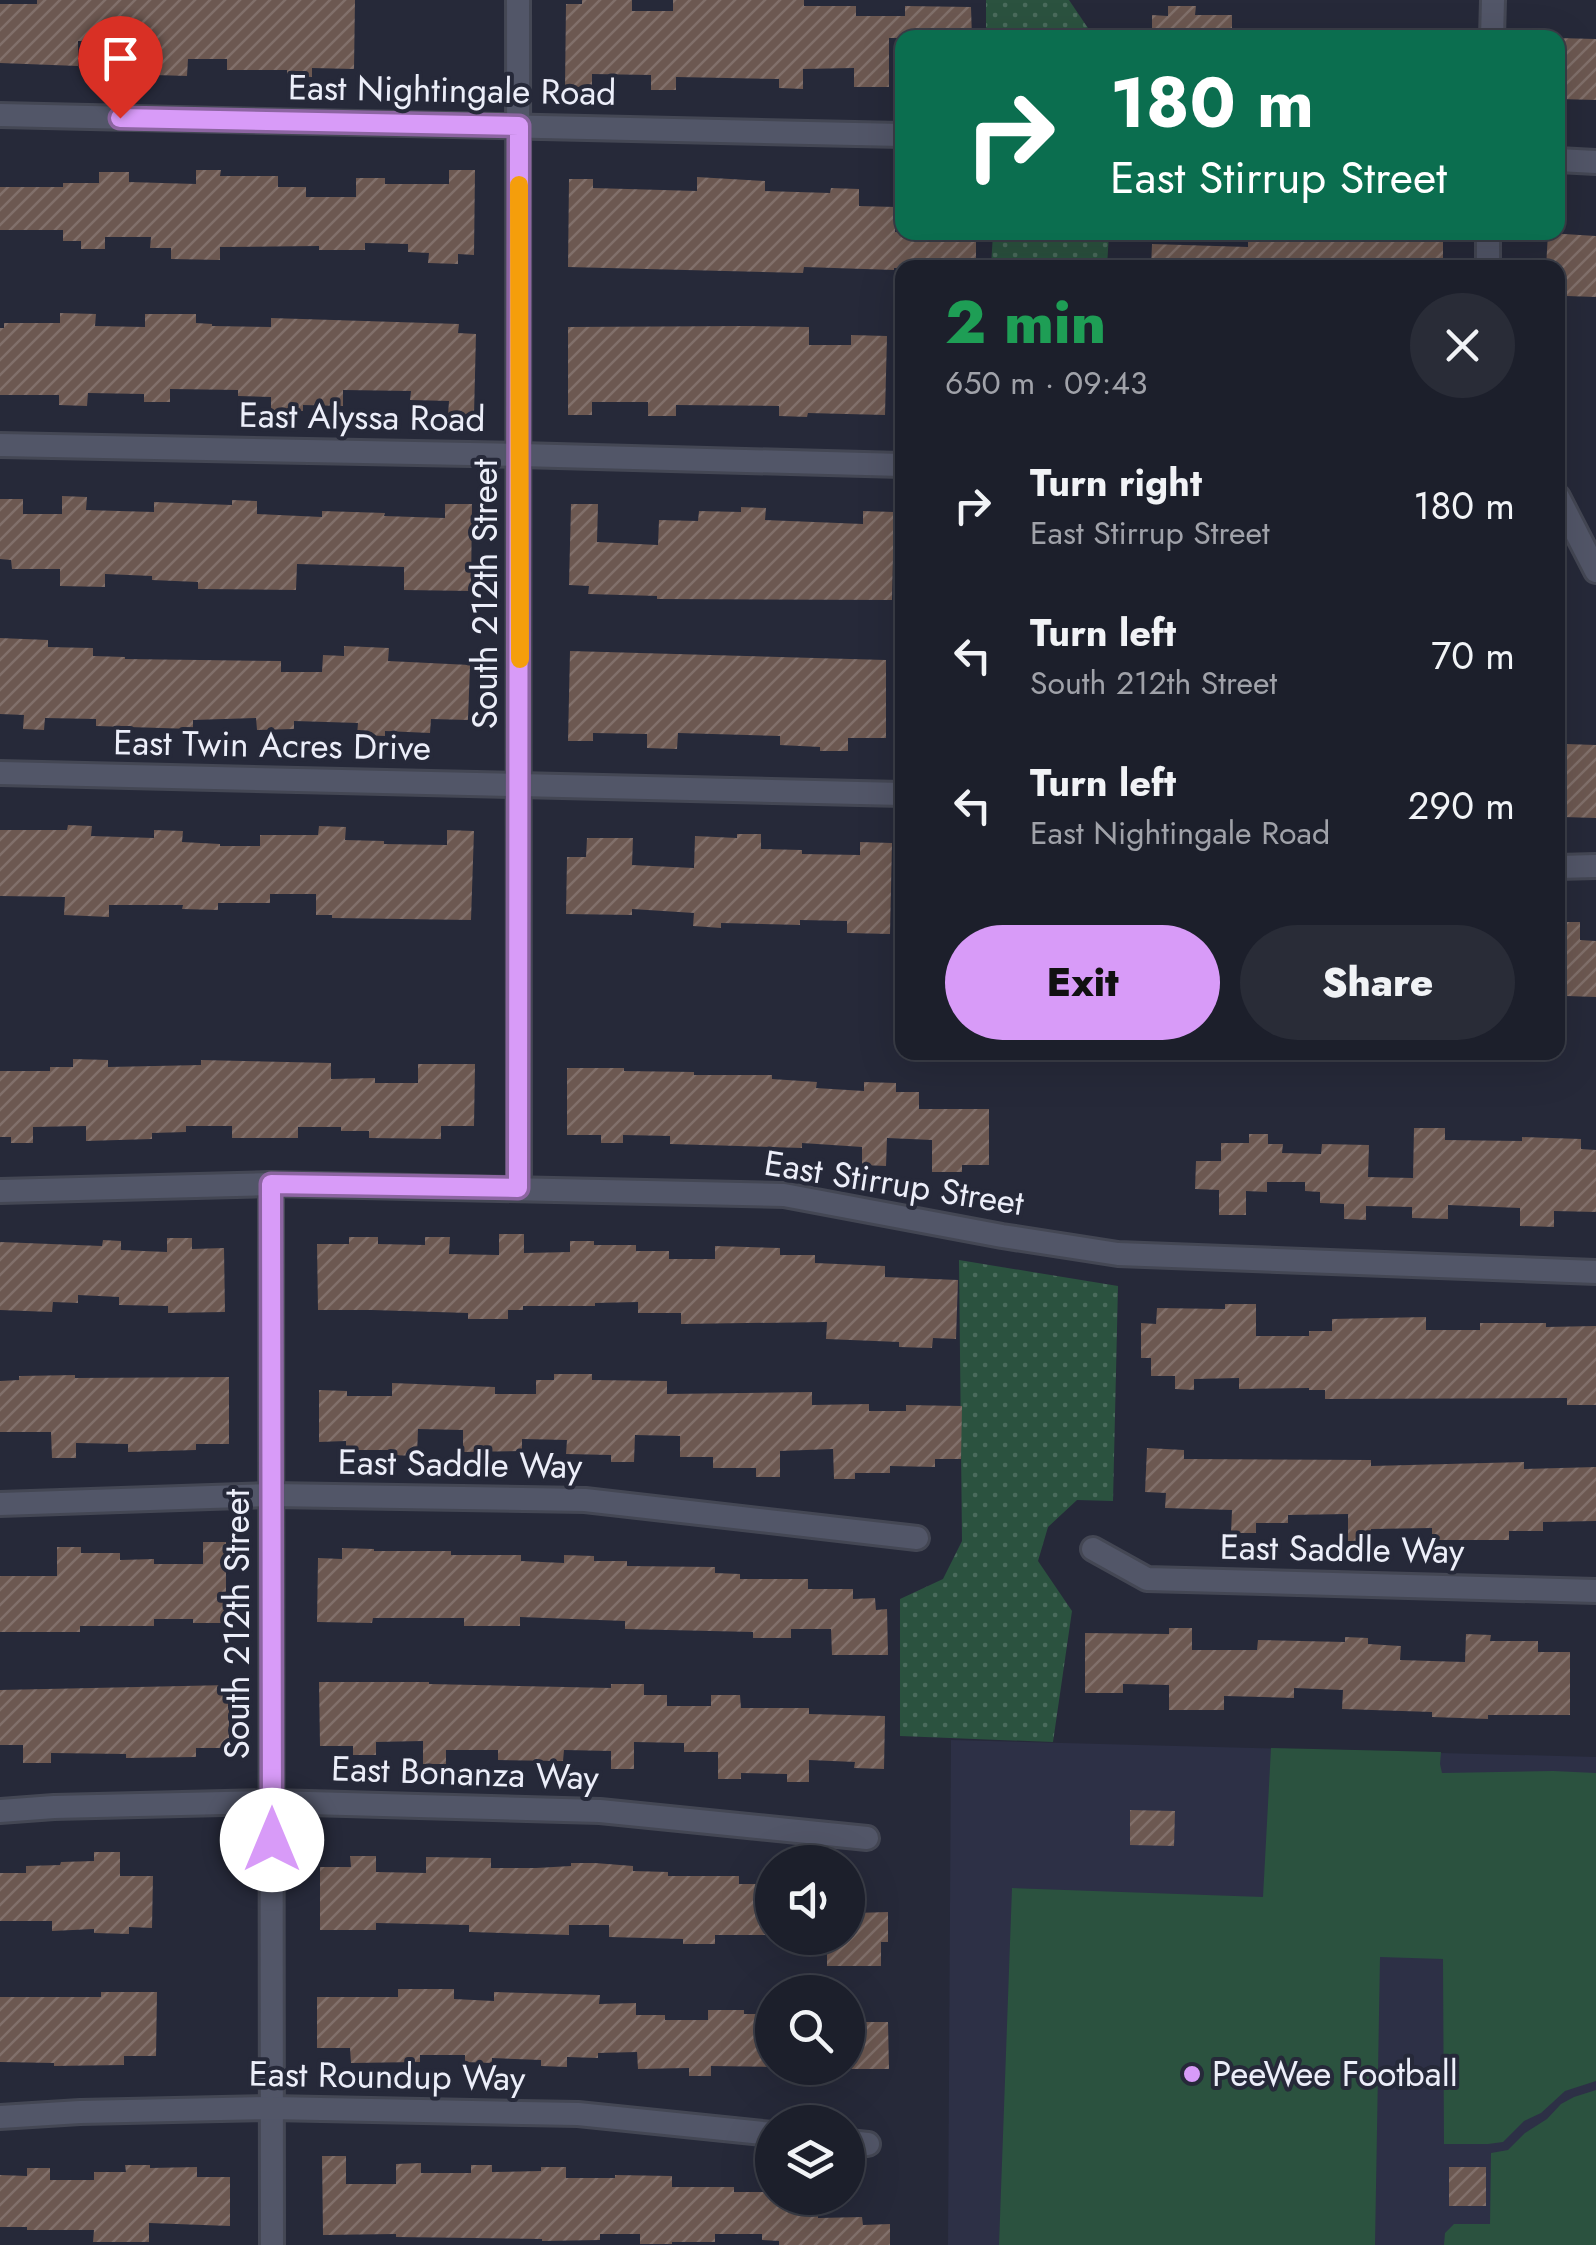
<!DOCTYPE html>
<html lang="en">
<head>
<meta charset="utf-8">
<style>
	body { margin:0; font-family:Jost,sans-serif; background:#292c37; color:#f1f3f6; height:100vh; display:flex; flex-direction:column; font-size:38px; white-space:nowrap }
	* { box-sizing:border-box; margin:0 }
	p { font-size:32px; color:#a0a2a9 }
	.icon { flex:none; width:55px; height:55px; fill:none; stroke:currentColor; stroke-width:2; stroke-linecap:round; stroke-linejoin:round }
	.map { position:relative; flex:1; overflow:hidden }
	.drawer { position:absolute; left:895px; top:260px; width:670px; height:800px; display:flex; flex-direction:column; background:#1c1f2b; border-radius:20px; box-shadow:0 10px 40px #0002,0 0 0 2px #3a3d47 }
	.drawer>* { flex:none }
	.hud { position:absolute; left:895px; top:30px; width:670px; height:210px; border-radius:20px; box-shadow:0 10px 40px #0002,0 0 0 2px #3a3d47; background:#0b6e4f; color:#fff; overflow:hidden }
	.fabs { position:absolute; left:755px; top:1845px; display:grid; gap:20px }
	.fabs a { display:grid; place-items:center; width:110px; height:110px; border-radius:50%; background:#1c1f2b; box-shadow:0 10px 40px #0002,0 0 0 2px #3a3d47; font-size:50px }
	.pin { position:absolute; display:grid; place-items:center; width:85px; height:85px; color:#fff; margin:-102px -42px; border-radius:50% 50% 50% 0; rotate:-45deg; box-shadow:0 0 10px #0007 }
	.pin .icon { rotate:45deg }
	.me { position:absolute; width:110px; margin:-55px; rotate:0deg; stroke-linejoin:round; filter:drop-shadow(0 0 8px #0008) }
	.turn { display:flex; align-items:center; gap:35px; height:210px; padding:0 50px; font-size:45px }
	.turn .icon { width:130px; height:130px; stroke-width:2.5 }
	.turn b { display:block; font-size:70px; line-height:85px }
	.round { display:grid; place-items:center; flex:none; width:105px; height:105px; border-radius:52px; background:#292c37 }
	.overview { display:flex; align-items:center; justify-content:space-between; height:170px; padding:0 50px }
	h1 { font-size:60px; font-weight:800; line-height:75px; color:#1e9e55 }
	.primary-button { display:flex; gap:20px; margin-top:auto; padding:20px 50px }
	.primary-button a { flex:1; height:115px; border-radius:60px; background:#d89bf8; color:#111; font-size:40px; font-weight:800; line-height:115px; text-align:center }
	.primary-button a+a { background:#292c37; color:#f1f3f6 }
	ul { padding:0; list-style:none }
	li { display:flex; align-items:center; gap:30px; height:150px; padding:0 50px }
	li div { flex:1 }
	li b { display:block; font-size:38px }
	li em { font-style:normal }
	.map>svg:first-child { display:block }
</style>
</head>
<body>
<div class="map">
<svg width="1596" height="2245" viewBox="0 0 1596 2245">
	<defs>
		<pattern id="park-dots" width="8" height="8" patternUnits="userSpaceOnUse" patternTransform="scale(2.5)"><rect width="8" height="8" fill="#2b523f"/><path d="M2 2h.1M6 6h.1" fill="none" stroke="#4a6b5c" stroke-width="1.8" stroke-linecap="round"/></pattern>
		<pattern id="building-hatch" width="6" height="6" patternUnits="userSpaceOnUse" patternTransform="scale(2.5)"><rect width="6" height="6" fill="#6c5851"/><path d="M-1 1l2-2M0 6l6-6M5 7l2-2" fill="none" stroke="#81706b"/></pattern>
	</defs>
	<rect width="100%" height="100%" fill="#262939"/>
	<polygon fill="#2d3046" points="951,1740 1596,1757 1596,2245 948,2245"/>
	<g fill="#2b523f">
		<polygon points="1271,1748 1441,1752 1440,1764 1442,1773 1553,1771 1596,1773 1596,2081 1565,2091 1541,2113 1524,2121 1503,2142 1488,2144 1444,2144 1443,1959 1380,1957 1375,2245 999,2245 1012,1888 1263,1897"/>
		<polygon points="1596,2090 1596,2245 1444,2245 1445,2233 1454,2224 1490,2224 1491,2153 1508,2150 1525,2133 1547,2119 1561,2104 1574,2097"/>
	</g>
	<g fill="url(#park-dots)">
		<polygon points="986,0 1069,0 1094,37 986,37"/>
		<polygon points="993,233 1109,233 1107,267 991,267"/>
		<polygon points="959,1260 1118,1286 1113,1501 1077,1500 1048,1527 1038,1561 1072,1611 1053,1742 900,1736 900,1599 943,1579 962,1541"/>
	</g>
	<g fill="url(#building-hatch)">
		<polygon points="37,0 355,0 354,69 312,68 312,77 287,76 287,70 227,70 227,59 188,59 187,76 155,75 155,62 123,61 123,41 78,41 78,66 0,63 0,4 37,4"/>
		<polygon points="582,0 632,0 632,11 673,11 673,0 804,0 804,6 856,6 856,16 905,16 905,6 971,7 972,38 889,38 889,87 854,87 854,68 803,69 803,89 779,88 779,79 676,77 676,90 651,90 651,75 592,74 592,87 565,87 566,4 582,4"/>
		<polygon points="1168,6 1196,6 1195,15 1232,15 1232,38 1152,38 1152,15 1168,16"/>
		<polygon points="1558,38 1596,39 1596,100 1558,99"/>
		<polygon points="196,170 221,170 220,176 278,176 278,187 306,187 306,197 356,197 356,178 385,178 385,184 449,184 449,170 475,170 474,255 458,254 458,264 428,263 429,253 408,252 408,244 365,243 365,250 319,250 319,246 220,247 220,260 171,259 171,248 150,248 151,237 105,237 105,249 81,249 81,241 63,241 63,230 0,230 0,187 63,187 63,183 99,183 99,172 129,172 129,182 196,184"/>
		<polygon points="697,177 765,181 765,191 830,193 831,188 859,189 859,206 896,207 895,232 976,232 976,268 894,268 894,270 804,267 803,273 568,267 569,179 593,179 593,188 697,191"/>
		<polygon points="1248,232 1443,232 1443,268 1151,268 1152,244 1248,247"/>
		<polygon points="1548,233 1596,236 1596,297 1566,296 1567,284 1558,284 1558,268 1546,268"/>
		<polygon points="60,313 96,314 95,326 145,327 145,314 196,314 196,323 212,324 212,326 271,327 271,318 459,324 458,333 476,334 474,415 448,415 449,401 410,400 411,391 343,390 343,406 303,405 303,411 271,410 271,397 238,396 238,390 170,389 170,402 144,402 144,394 88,393 87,406 59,405 59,395 0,395 0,328 4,328 4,323 60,323"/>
		<polygon points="744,326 809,327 809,345 851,345 851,335 887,336 885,415 808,413 807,417 779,416 779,406 676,405 676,416 648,416 648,402 592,402 592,415 568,415 568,327"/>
		<polygon points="62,496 87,497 86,510 154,512 154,502 232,505 232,500 257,501 257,514 322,517 322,511 385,513 384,516 445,518 445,504 472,504 471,591 404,590 404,567 297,564 296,590 198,589 198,582 152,580 152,576 105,574 105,587 60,586 60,569 12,569 11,560 0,559 0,499 23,499 23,514 62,514"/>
		<polygon points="571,504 598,504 597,542 658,545 659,520 698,521 699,511 741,512 741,507 766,508 765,520 863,524 863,511 894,512 892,600 657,599 657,596 588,594 589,586 569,585"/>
		<polygon points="0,638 48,640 48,647 93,648 93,656 125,657 125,659 281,661 281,672 322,672 323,655 344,656 344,646 389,648 388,661 470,665 468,720 431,719 430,733 385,731 385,736 357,735 358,723 294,721 294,729 257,730 256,718 193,720 193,729 96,726 96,719 45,718 44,730 23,729 24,715 0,714"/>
		<polygon points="570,651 886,660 886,738 848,738 848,751 820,751 820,747 780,745 780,736 678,733 677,749 647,748 647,734 593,733 593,741 568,741"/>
		<polygon points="1566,744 1596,745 1596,818 1563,817"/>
		<polygon points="68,825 92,826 91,836 154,838 154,830 183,831 182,842 220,844 220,846 260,846 260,835 318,835 319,826 346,827 345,840 384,841 384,844 447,845 447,830 474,831 471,920 332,918 332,915 316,915 316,894 270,894 270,903 218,903 218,910 182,909 183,905 109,905 109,917 64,915 65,897 0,896 0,830 67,830"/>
		<polygon points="737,834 761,834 761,849 802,850 802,854 860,855 860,842 892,843 890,934 847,933 847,921 800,920 800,925 721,923 721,928 693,926 694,913 632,909 632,915 566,914 567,857 586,857 587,838 633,838 632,865 694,868 695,836 737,838"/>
		<polygon points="1558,922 1580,922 1580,940 1596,941 1596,997 1566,996 1566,988 1558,987"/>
		<polygon points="73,1059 108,1060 108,1067 201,1065 201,1060 331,1063 331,1079 375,1078 375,1083 418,1083 418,1064 475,1064 474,1126 441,1126 441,1139 369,1138 369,1131 341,1131 341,1127 298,1127 298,1138 232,1138 232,1126 186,1126 186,1132 152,1133 152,1139 86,1141 86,1126 33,1127 33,1143 11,1143 11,1137 0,1137 0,1071 50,1071 50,1067 73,1067"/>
		<polygon points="567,1068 624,1068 624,1071 694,1072 694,1075 772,1075 772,1079 817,1082 816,1088 864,1091 864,1082 896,1083 896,1092 919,1092 919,1109 989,1109 989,1165 962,1165 962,1172 932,1172 932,1140 887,1138 886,1166 862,1165 862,1147 802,1143 802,1148 670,1144 670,1136 623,1135 623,1143 601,1143 601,1135 567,1135"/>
		<polygon points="1414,1128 1445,1128 1445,1140 1522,1141 1522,1137 1581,1139 1581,1149 1596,1150 1596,1212 1554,1211 1554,1227 1520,1226 1520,1208 1448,1205 1448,1219 1412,1218 1412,1207 1366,1206 1366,1220 1344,1219 1344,1204 1320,1203 1320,1192 1305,1191 1305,1182 1267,1182 1267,1192 1246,1191 1246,1215 1219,1215 1219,1190 1195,1189 1196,1161 1221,1161 1221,1143 1249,1143 1249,1134 1268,1134 1268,1144 1283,1144 1282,1153 1321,1154 1322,1144 1369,1145 1368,1177 1413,1178"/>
		<polygon points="499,1234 524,1234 524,1253 570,1252 570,1241 594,1241 594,1245 636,1245 636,1251 669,1251 669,1259 715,1259 715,1246 780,1248 780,1255 815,1255 815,1263 885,1266 885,1277 958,1280 956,1339 933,1338 932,1348 899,1347 899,1342 826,1339 827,1322 681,1324 681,1313 638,1313 638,1302 595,1303 595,1306 523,1306 523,1310 508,1310 508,1319 468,1319 468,1313 372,1310 318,1310 317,1244 349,1244 349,1237 378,1237 378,1244 425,1245 425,1237 450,1237 449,1254 499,1255"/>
		<polygon points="167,1238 192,1238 192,1249 224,1248 225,1312 168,1313 168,1306 119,1305 119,1297 78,1295 78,1303 53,1302 52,1312 0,1310 0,1242 102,1246 103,1240 121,1241 121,1250 167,1252"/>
		<polygon points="1225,1304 1256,1304 1256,1336 1309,1336 1309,1331 1332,1331 1332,1319 1426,1317 1426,1330 1480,1330 1480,1323 1546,1323 1546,1327 1596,1326 1596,1405 1567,1405 1567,1398 1325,1399 1325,1390 1309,1390 1309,1388 1239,1389 1239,1378 1194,1379 1194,1390 1175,1389 1175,1376 1151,1376 1151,1358 1141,1358 1141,1323 1156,1324 1157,1308 1225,1309"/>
		<polygon points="554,1374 592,1374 592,1380 667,1381 667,1394 812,1392 812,1405 869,1404 869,1411 906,1411 906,1405 962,1406 961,1459 935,1459 935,1467 890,1466 890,1473 855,1473 855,1479 834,1479 833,1449 780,1451 780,1477 756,1477 756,1468 713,1468 713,1457 680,1457 680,1436 635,1435 634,1462 611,1462 611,1455 566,1454 567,1440 522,1439 522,1451 463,1452 463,1430 418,1429 417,1456 390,1455 390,1450 346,1450 346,1441 319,1442 319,1390 347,1391 347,1396 392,1396 392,1383 495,1387 495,1394 536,1394 536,1380 554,1380"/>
		<polygon points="75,1375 75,1378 229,1377 229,1444 196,1444 196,1450 128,1452 128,1444 76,1443 76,1458 52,1458 51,1432 0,1432 0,1381 19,1380 19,1376"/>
		<polygon points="1147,1448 1184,1450 1184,1459 1371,1460 1371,1466 1524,1462 1524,1469 1596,1467 1596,1521 1543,1522 1543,1531 1509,1531 1509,1540 1432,1540 1432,1528 1371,1529 1371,1541 1348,1541 1348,1514 1288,1515 1288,1523 1256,1523 1256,1533 1231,1533 1232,1510 1165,1508 1166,1493 1145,1492"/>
		<polygon points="203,1542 226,1542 226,1623 193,1623 193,1619 154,1619 154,1626 80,1626 80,1632 0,1632 0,1576 57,1576 57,1547 81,1547 81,1553 120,1553 120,1560 154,1559 154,1564 203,1564"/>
		<polygon points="342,1548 374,1549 374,1551 451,1551 451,1555 521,1555 521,1561 564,1563 564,1555 594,1556 594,1561 627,1561 627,1566 715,1567 715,1573 740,1574 740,1579 808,1579 808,1589 853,1589 853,1599 875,1598 876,1610 887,1609 888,1655 832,1655 831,1629 791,1629 791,1638 753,1638 753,1632 625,1629 625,1621 520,1617 520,1626 464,1626 464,1618 373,1618 372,1623 317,1622 318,1558 342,1559"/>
		<polygon points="1169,1628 1192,1628 1192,1650 1257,1650 1258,1640 1345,1642 1345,1637 1368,1638 1368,1644 1401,1646 1400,1660 1465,1662 1466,1634 1491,1635 1490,1641 1538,1641 1538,1652 1570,1652 1570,1715 1488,1715 1488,1719 1432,1717 1432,1712 1342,1709 1343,1690 1294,1688 1294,1698 1224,1696 1224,1710 1169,1710 1169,1685 1123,1684 1123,1693 1085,1693 1085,1633 1169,1634"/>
		<polygon points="319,1682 429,1682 429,1684 611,1688 611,1684 644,1684 644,1695 667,1695 667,1706 711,1706 711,1695 740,1695 741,1708 809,1708 809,1714 885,1716 884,1769 854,1768 855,1762 809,1760 809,1782 787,1782 787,1774 741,1773 741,1779 718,1779 718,1752 684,1752 684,1743 634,1742 634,1769 611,1769 611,1751 564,1750 563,1761 498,1760 498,1750 446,1750 446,1764 423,1764 423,1741 376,1742 376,1755 353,1755 353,1746 320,1746"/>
		<polygon points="229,1685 229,1748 196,1748 196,1757 126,1758 126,1754 51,1753 51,1763 23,1763 23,1745 0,1745 0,1690"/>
		<polygon points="1130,1810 1175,1811 1174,1846 1130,1845"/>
		<polygon points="94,1852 120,1852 120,1876 153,1876 152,1928 129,1927 129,1934 94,1933 94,1929 52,1931 52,1921 0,1921 0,1873 26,1873 26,1866 60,1865 61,1862 94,1861"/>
		<polygon points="350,1856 376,1856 376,1872 426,1873 426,1857 491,1858 491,1868 536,1868 571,1866 571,1863 595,1863 633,1866 633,1871 668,1872 668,1876 739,1876 739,1884 772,1884 772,1935 715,1935 715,1944 683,1944 683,1939 609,1937 609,1925 569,1925 569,1935 469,1932 469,1925 376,1923 376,1930 320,1930 320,1867 351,1867"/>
		<polygon points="888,1912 888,1942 881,1942 881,1966 827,1966 827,1938 848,1938 848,1920 854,1920 854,1913"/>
		<polygon points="398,1989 454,1989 454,1999 494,2001 494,1992 600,1995 599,2004 636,2003 636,2015 665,2015 665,2020 708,2020 708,2010 744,2010 744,2014 772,2014 772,2067 711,2066 711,2076 689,2076 689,2068 638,2069 637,2052 598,2053 598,2058 567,2057 567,2067 541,2066 541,2060 492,2058 492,2063 465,2062 465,2055 420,2055 420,2062 351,2063 350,2048 317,2048 317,1997 398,1997"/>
		<polygon points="101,1992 157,1992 156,2056 124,2056 124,2065 54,2066 54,2063 0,2062 0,1997 101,1997"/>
		<polygon points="848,2022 888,2022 889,2069 848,2069"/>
		<polygon points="322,2156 346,2156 346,2184 396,2184 396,2164 421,2163 421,2173 471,2173 471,2165 492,2165 492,2172 541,2171 541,2167 566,2167 566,2178 615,2178 615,2175 672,2176 672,2187 734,2187 734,2192 772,2192 772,2198 818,2198 818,2218 862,2217 863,2225 890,2224 890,2245 779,2245 779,2241 762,2240 762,2234 715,2234 715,2242 672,2242 672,2244 640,2244 640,2234 600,2234 600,2240 542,2241 542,2239 396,2237 396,2234 323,2235"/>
		<polygon points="125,2165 150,2165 150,2168 197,2167 197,2177 230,2177 230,2226 149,2223 149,2242 93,2242 94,2230 27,2230 27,2227 0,2227 0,2175 27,2176 27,2168 50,2168 50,2180 94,2180 94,2172 126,2172"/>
		<rect x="1449" y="2167" width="37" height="39"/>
	</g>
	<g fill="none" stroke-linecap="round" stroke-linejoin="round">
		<defs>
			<g id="street">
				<polyline points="518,0 519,1188"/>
				<polyline points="1492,38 1493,0"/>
				<polyline points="0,115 902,135"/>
				<polyline points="1558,160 1596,162"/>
				<polyline points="1488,268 1488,232"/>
				<polyline points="0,445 520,455 902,465"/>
				<polyline points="1558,497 1596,571"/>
				<polyline points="0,773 902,794"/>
				<polyline points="1558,867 1596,866"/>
				<polyline points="271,1184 272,2245"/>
				<polyline points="0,1191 271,1184 784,1195 1002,1236 1118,1254 1596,1272"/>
				<polyline points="0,1504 272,1495 585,1500 917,1538"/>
				<polyline points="1093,1549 1147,1579 1596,1591"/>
				<polyline points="0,1811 54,1807 272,1802 600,1811 867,1838"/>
				<polyline points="0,2117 80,2112 271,2108 578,2114 772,2134"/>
				<polyline points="848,2142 868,2144"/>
			</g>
		</defs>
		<use href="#street" stroke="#444754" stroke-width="28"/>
		<use href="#street" stroke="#525668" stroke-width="22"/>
	</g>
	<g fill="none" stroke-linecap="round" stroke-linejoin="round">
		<defs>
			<polyline id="route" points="120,118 519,126 518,1188 271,1184 272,1840"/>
		</defs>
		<use href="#route" stroke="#8c65a1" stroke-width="25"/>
		<use href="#route" stroke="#d89bf8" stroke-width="18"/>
		<polyline stroke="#f59e0b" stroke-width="18" points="519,185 520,659"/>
	</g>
	<circle fill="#d89bf8" stroke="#262939" stroke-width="4" cx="1192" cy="2074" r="10"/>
	<g text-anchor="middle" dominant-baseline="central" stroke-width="8" stroke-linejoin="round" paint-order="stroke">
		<g font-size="35" fill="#eceef9" stroke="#262939">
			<text transform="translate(452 90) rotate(1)">East Nightingale Road</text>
			<text transform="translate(362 417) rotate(1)">East Alyssa Road</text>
			<text transform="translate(485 594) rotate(-90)">South 212th Street</text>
			<text transform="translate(272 745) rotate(1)">East Twin Acres Drive</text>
			<text transform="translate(894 1183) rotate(9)">East Stirrup Street</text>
			<text transform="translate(460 1464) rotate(1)">East Saddle Way</text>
			<text transform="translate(1342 1549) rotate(1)">East Saddle Way</text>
			<text transform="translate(237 1624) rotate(-90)">South 212th Street</text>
			<text transform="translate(465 1773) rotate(2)">East Bonanza Way</text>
			<text transform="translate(387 2076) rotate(1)">East Roundup Way</text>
		</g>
		<g font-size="35" fill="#eceef9" stroke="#262939" text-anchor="start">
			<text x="1212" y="2074">PeeWee Football</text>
		</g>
	</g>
</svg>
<div class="fabs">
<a><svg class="icon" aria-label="sound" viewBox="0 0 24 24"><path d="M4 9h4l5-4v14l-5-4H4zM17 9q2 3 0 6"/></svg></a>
<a><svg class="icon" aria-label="search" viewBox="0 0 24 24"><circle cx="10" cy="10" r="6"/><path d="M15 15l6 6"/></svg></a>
<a><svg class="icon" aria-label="layers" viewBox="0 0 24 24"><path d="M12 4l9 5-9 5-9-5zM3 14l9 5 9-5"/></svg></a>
</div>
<div class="pin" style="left:120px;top:118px;background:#d93025"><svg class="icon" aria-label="arrive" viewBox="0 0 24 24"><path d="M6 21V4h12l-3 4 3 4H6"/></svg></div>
<svg class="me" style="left:272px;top:1840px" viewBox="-20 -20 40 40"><circle r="19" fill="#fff"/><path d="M0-13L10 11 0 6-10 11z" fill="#d89bf8"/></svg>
<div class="hud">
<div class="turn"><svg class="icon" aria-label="right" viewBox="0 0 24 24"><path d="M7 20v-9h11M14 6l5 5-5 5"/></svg><div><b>180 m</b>East Stirrup Street</div></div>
</div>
<section class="drawer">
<div class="overview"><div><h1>2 min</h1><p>650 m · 09:43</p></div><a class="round"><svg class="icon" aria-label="close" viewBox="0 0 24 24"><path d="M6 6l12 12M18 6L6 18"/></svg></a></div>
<ul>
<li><svg class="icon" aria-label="right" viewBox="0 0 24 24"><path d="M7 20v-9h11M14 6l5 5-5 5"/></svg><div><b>Turn right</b><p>East Stirrup Street</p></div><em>180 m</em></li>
<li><svg class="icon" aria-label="left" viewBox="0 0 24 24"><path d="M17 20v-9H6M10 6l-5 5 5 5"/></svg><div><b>Turn left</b><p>South 212th Street</p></div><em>70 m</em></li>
<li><svg class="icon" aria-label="left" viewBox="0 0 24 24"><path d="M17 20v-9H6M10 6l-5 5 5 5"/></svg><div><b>Turn left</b><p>East Nightingale Road</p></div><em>290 m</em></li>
</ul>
<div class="primary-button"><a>Exit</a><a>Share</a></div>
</section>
</div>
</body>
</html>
